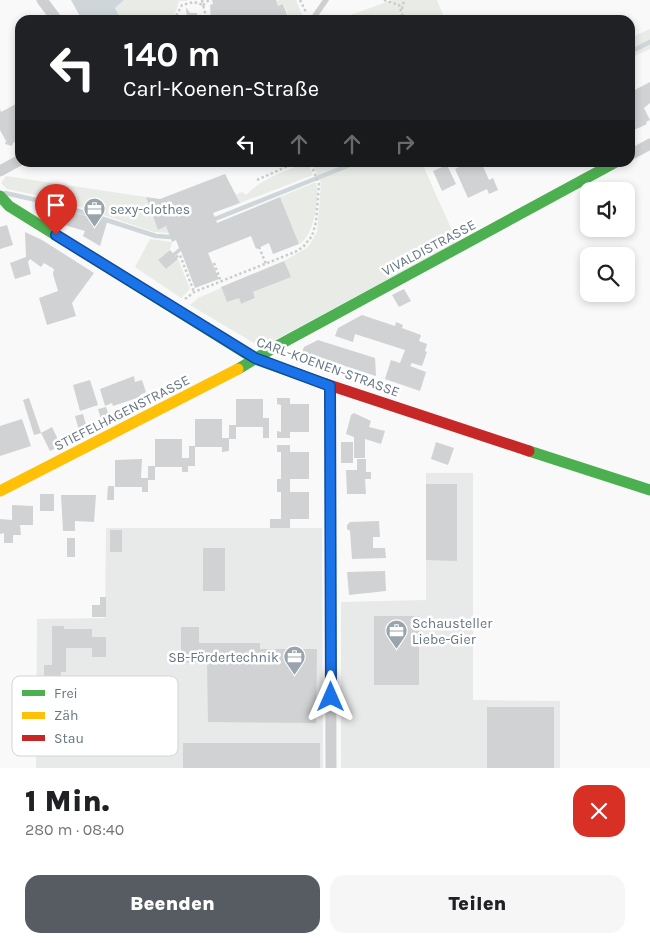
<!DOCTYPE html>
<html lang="de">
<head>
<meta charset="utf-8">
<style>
	body { margin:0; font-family:Karla,sans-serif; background:#f6f6f6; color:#202124; height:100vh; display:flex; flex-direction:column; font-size:19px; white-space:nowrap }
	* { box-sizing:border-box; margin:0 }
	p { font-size:16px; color:#757577 }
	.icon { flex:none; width:28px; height:28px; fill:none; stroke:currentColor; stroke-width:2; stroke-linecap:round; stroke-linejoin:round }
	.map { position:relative; height:768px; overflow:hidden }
	.details { display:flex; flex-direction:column; background:#fff; flex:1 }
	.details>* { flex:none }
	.hud { position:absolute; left:15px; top:15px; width:620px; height:152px; border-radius:15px; box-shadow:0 2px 8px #0003; background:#202124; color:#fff; overflow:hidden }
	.fabs { position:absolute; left:580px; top:182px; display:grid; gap:10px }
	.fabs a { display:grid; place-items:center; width:55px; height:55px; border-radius:10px; background:#fff; box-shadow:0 2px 8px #0003; font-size:25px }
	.pin { position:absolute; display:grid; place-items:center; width:42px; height:42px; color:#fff; margin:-51px -21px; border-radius:50% 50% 50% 0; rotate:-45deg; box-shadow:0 0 5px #0007 }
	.pin .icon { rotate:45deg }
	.me { position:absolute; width:55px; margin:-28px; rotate:0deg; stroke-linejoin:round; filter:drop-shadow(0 0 4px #0008) }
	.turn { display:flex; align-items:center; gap:18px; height:105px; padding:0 25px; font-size:22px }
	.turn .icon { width:65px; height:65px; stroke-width:2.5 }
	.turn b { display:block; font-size:35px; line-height:42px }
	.lanes { display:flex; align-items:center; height:48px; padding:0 25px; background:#0003; justify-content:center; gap:25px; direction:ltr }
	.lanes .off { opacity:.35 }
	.round { display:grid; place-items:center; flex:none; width:52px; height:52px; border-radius:15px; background:#f6f6f6 }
	.summary { display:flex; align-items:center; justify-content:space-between; height:85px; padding:0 25px }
	h1 { font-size:30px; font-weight:800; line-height:38px }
	.action { display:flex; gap:10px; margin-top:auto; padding:10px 25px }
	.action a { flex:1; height:58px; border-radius:15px; background:#565c61; color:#fff; font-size:20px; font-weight:800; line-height:58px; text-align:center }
	.action a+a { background:#f6f6f6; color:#202124 }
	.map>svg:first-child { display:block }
</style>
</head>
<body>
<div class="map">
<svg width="650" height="768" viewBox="0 0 650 768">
	<rect width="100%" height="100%" fill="#f9f9f9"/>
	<g fill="#e8e9e9">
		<polygon points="426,473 473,473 473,700 560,701 560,768 341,768 341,602 426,600"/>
		<polygon points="106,528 322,528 323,768 36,768 37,619 105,618"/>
	</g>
	<g fill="#e8ebe6">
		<polygon points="124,0 187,0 187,1 179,1 173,20 121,20 115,8"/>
		<polygon points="280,0 296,0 303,17 299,20 290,20 284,4 278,6 276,1"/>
		<polygon points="392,0 437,0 445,20 353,20 351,15"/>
		<polygon points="650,29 650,49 630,58 630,38"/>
		<path d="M306,163H308L313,175L240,203L236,195L242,192L246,195C262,178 285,171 306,163Z"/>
		<polygon points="312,163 422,163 457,242 262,347 259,346 190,305 198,298 221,288 227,302 239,298 241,304 255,298 253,292 290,277 284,261 308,247 317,232 321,183"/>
		<polygon points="6,176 146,197 158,229 166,226 169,233 154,232 59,200 7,189 1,183"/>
		<path d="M316,182C320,198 314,236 299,244L280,197Z"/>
		<polygon points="150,239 172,242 170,250 158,260 166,269 178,259 190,289 181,298 135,267"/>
	</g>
	<polygon fill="#ced6d9" points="71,0 124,0 115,8 121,20 82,20"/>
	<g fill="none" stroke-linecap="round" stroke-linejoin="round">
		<g stroke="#ced6d9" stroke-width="4.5">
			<polyline points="630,52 650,42"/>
			<polyline points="5,193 63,206 156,236 170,237"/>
			<polyline points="215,219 357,162"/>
		</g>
	</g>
	<g fill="#d0d2d3">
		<polygon points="212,0 276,0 278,6 283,4 288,17 278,20 211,20 210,5 213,4"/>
		<polygon points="186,7 190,13 197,13 198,20 187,20"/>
		<polygon points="650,82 650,103 644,108 650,120 646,122 647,124 630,132 631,92"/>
		<polygon points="16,104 20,112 20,139 13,143 12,146 5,144 6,141 0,130 0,109 1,112"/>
		<polygon points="469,162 481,162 489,180 493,178 498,190 489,194 487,189 468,198 455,169"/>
		<polygon points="447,165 456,184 442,191 433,171"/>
		<polygon points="225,174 240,203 213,213 217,223 280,197 299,244 273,254 269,243 256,249 251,236 208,253 219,279 195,288 181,251 175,256 178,259 166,269 158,260 170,250 173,253 179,248 176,240 172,242 166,226 158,230 146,197 160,199"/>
		<polygon points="65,210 107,222 100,246 83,236 85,231 61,224"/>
		<polygon points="7,225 13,245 0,249 0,227"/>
		<polygon points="25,232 42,240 94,273 72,303 76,316 47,325 39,298 58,291 53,274 54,269 44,263 41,267 30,259 28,262 31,274 15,279 10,263 26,257"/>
		<polygon points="284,261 291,277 253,292 255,298 241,304 239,298 227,302 221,287"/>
		<polygon points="404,289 411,301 399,307 392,295"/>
		<polygon points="362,315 395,326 396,322 403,325 402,328 421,335 419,341 427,344 425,351 427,352 422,366 412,363 410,366 426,372 420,391 385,379 391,360 400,363 405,350 355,334 353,342 335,336 338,328"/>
		<polygon points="318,340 375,358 376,376 302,352 304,347"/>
		<polygon points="134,376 135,382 142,380 146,392 140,395 140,397 113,406 112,403 105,406 100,389"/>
		<polygon points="90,380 98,405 80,411 73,385"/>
		<polygon points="29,398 41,433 34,435 23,400"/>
		<polygon points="277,398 290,398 290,404 309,404 309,432 290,432 290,438 277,438 277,431 281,432 281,405 277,404"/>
		<polygon points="236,399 263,399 263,418 269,418 269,438 263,438 263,427 236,427"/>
		<polygon points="106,407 111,421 102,423 98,409"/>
		<polygon points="354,413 371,421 369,427 385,431 381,444 365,439 365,458 354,458 354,437 346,434 351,415"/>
		<polygon points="83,414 88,432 80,434 75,416"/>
		<polygon points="22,419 31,446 0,456 0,426"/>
		<polygon points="195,419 222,419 222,438 229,438 229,451 222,452 222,447 195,447 195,466 188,466 188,472 182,472 182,467 155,467 155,480 148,480 148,466 155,466 155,439 182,439 182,458 189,458 189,446 195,446"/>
		<rect x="229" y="425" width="7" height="14"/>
		<polygon points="52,427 61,446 50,451 41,433"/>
		<rect x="341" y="442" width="12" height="21"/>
		<polygon points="436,442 454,448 448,465 431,459"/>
		<polygon points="277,445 290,445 290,452 309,452 309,479 290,479 290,492 309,492 309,519 290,519 290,528 270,528 270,519 281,519 281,492 277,492 277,479 281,479 281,452 277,452"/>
		<polygon points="142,459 141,478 148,478 148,492 142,492 142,487 115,487 115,460"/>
		<polygon points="357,459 366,459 366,472 371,472 371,479 365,479 366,494 347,494 346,470 357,470"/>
		<polygon points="426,484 457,484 457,561 426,560"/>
		<polygon points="108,486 114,486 114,500 107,500"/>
		<rect x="40" y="494" width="14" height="17"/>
		<polygon points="61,495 96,495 94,522 75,521 75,531 63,531"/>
		<polygon points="12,505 33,506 33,525 20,525 21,535 13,535 13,543 4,543 4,533 0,534 0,519 12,520"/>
		<polygon points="379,521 380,537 373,537 373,548 385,548 386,558 352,559 350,531 347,529 347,525 350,522"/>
		<rect x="110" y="530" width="12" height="22"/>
		<rect x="67" y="538" width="8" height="19"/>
		<rect x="203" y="548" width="22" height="43"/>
		<polygon points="385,571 386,591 349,595 347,572"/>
		<polygon points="100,597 106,597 106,617 92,617 92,605 100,605"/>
		<rect x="374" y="616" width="45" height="69"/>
		<polygon points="52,626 64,626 64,629 92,629 92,637 106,637 106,657 92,657 92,648 66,648 66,672 61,672 61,708 44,707 44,665 52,665"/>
		<polygon points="181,627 199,627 199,643 260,643 260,649 317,649 316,723 208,722 207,662 181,663"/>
		<rect x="487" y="707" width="67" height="61"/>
		<rect x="183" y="743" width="137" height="25"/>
	</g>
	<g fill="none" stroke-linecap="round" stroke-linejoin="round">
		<g stroke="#cbcccd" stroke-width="2.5" stroke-dasharray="2.5 2.5" stroke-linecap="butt">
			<polyline points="202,0 203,5 209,0"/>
			<polyline points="300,0 306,12"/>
			<polyline points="384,0 399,5 404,20"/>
			<polyline points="402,9 404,0"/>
			<polyline points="174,20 182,5 194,2 203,5 207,20"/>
			<polyline points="257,180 297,162"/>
			<polyline points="259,247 266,264"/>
			<polyline points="176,257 180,255 194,292"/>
			<polyline points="214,263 221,282"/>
			<polyline points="185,299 194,292 295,252 303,247 312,236 316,222 319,184 310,162"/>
		</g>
		<polyline stroke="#cecfd0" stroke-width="5.5" points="312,20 326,0"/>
		<g stroke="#cecfd0" stroke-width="11">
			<polyline points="42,0 57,20"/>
			<polyline points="630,155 650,144"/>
			<polyline points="0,171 20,160"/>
			<polyline points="330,386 331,768"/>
		</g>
		<g stroke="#4caf50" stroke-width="11">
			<polyline points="0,196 9,206 255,359 326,384"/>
			<polyline points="238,369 275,347 616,162"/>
			<polyline points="529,451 650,490"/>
		</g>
		<polyline stroke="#ffc107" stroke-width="11" points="0,491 238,369"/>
		<polyline stroke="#c62828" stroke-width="11" points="326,384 529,451"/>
	</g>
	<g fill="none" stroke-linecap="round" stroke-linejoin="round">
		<defs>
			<polyline id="route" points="56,235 255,358 330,386 331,697"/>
		</defs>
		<use href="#route" stroke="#114b97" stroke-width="12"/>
		<use href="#route" stroke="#1a73e8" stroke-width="9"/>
	</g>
	<defs>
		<symbol id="office-pin" viewBox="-11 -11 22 30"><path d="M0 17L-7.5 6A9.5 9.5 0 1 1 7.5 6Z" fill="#99a4ac" stroke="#fff"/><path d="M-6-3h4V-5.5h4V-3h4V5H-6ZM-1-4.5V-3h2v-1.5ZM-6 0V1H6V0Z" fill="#fff"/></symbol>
	</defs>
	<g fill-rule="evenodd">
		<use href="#office-pin" x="82" y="196" width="25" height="34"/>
		<use href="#office-pin" x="384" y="618" width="25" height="34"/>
		<use href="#office-pin" x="282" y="644" width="25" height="34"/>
	</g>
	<g text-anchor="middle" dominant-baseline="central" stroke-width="5" stroke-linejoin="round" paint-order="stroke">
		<g font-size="14" fill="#657683" stroke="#fff" text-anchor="start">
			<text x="110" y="209">sexy-clothes</text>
			<text x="412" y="623">Schausteller<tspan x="412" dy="16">Liebe-Gier</tspan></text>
			<text x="279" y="657" text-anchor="end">SB-Fördertechnik</text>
		</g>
		<g font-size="14" fill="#657683" stroke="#fff">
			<text transform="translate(429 248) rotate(-28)">VIVALDISTRASSE</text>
			<text transform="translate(328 367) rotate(20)">CARL-KOENEN-STRASSE</text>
			<text transform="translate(122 413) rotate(-27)">STIEFELHAGENSTRASSE</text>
		</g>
	</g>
	<rect x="12" y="676" width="166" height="80" rx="8" fill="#fff" stroke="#d1d6da" stroke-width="1"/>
	<rect x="22" y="690" width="23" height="6" fill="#4caf50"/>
	<rect x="22" y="712" width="23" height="7" fill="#ffc107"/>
	<rect x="22" y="735" width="23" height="6" fill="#c62828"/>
	<g font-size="14" fill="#657683">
		<text x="54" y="698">Frei</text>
		<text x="54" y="720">Zäh</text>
		<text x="54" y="743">Stau</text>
	</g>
</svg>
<div class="fabs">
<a><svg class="icon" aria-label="sound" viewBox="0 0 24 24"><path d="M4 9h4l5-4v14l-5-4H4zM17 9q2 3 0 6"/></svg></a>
<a><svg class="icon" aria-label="search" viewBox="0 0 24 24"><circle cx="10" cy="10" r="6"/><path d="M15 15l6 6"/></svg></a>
</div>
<div class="pin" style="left:56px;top:235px;background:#d93025"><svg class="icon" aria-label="arrive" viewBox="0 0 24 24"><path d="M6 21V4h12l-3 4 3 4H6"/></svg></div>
<svg class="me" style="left:331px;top:697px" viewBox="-20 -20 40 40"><path d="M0-17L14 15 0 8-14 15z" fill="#1a73e8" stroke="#fff" stroke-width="4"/></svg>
<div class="hud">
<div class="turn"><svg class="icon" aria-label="left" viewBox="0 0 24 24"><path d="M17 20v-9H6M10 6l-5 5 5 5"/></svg><div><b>140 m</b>Carl-Koenen-Straße</div></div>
<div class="lanes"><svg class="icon" aria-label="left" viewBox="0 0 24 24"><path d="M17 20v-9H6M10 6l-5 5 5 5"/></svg><svg class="icon off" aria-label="ahead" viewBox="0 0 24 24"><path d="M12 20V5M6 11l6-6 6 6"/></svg><svg class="icon off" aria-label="ahead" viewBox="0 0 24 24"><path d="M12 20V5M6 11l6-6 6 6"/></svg><svg class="icon off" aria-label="right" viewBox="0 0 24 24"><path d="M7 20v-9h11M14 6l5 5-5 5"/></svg></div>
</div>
</div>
<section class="details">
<div class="summary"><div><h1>1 Min.</h1><p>280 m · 08:40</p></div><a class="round" style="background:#d93025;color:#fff"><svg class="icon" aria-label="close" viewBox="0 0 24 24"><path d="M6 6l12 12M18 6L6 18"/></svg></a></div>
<div class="action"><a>Beenden</a><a>Teilen</a></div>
</section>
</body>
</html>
